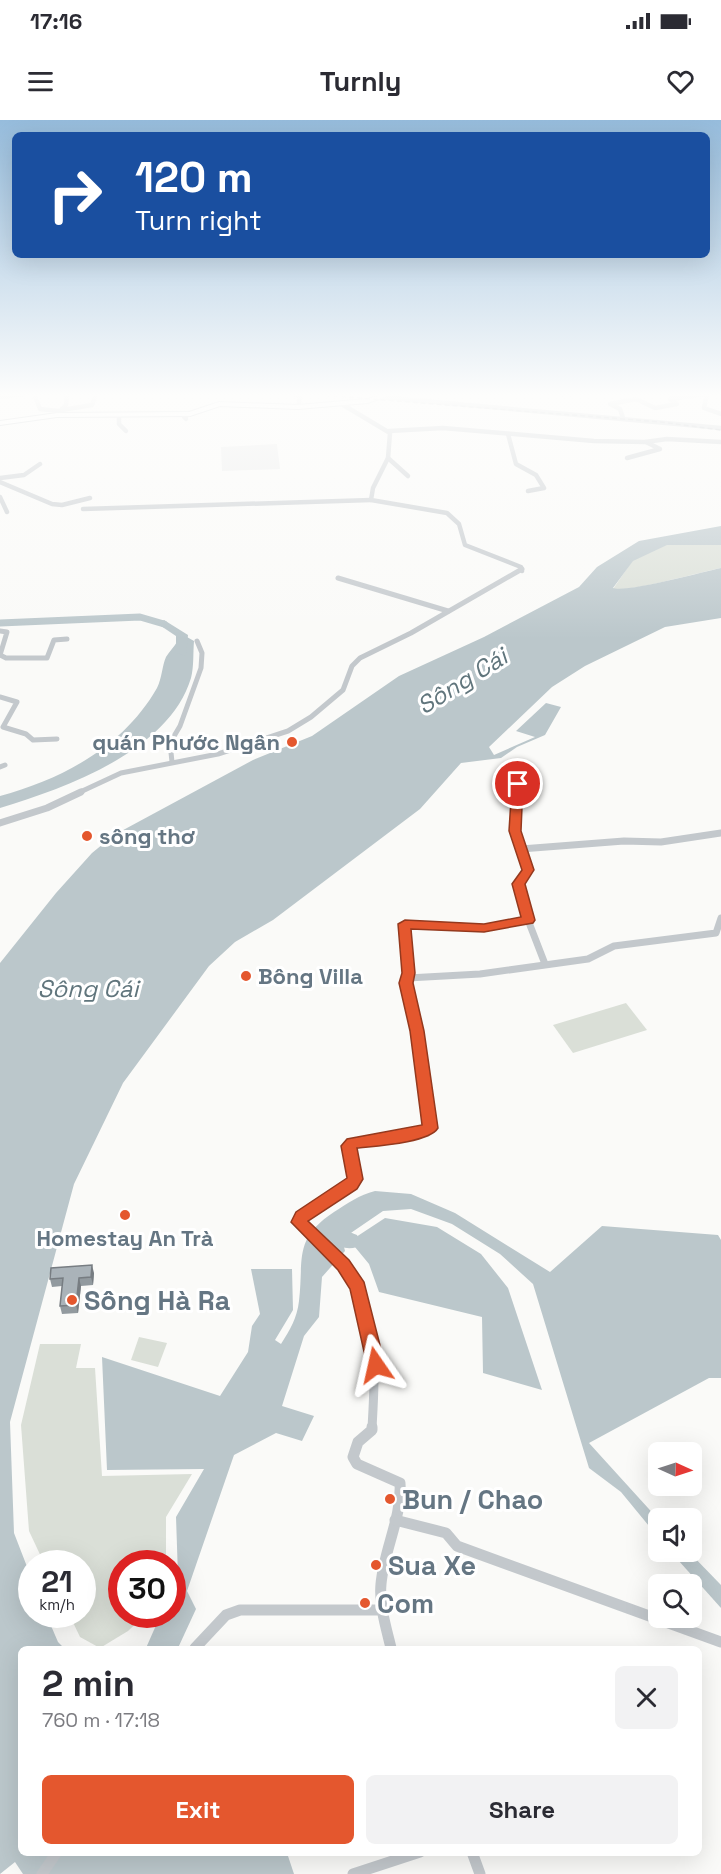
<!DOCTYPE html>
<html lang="en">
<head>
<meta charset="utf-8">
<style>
	body { margin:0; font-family:"Space Grotesk",sans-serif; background:#f2f2f3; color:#2b2b33; height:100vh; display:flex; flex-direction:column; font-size:22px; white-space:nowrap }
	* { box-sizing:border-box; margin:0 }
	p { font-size:20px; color:#7c7c81 }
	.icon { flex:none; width:33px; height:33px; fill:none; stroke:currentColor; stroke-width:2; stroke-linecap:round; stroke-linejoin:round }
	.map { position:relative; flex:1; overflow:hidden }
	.panel { position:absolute; left:18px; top:1526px; width:684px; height:210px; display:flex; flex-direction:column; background:#fff; border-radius:9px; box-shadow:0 6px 24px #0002 }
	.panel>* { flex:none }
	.top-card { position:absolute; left:12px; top:12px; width:698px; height:126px; border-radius:9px; box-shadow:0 6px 24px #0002; background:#1a4fa0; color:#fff; overflow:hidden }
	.needle { width:39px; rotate:93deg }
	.buttons { position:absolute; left:648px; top:1322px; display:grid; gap:12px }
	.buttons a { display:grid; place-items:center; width:54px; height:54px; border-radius:9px; background:#fff; box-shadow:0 6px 24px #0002; font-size:30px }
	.speed { position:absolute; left:18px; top:1430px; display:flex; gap:12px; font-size:30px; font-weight:700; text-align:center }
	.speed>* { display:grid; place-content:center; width:78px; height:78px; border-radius:50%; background:#fff; box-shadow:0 6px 24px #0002; line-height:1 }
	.speed small { font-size:15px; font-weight:400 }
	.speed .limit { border:9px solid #d22; background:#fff; color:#111 }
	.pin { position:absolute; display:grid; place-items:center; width:51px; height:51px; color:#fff; margin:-26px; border:3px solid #fff; border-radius:50%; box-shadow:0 2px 6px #0007 }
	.me { position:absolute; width:66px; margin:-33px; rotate:349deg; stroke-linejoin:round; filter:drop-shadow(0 0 4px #0008) }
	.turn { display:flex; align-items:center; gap:21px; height:126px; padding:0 24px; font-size:27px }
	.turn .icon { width:78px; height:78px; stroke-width:2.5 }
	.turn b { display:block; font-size:42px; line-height:51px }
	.round { display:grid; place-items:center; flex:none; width:63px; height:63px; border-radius:9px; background:#f2f2f3 }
	.summary { display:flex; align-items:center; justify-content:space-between; height:102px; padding:0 24px }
	h1 { font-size:36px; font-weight:600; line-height:45px }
	.action { display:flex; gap:12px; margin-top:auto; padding:12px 24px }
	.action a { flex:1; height:69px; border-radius:9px; background:#e4572e; color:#fff; font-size:24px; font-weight:600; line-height:69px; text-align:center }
	.action a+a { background:#f2f2f3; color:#2b2b33 }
	.status { display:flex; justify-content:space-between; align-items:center; height:42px; padding:0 30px; background:#fff; direction:ltr }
	.status svg { height:16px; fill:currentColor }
	header { display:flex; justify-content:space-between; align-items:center; height:78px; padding:0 24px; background:#fff; font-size:27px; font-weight:600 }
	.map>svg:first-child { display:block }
</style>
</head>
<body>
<div class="status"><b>17:16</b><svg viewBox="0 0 49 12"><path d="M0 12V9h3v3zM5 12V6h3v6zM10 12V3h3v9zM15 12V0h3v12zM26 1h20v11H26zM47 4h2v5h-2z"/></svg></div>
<header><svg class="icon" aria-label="menu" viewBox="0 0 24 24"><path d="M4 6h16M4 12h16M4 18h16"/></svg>Turnly<svg class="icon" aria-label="heart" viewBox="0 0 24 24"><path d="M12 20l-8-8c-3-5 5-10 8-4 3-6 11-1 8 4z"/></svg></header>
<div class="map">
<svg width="721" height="1754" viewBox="0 0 721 1754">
	<rect width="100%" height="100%" fill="#fafaf8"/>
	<polygon fill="#e8e9e9" points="277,324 280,349 222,351 221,327"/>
	<g fill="#dadfd7">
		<path d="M667,424L721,425V448C701,452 626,473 613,469L633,440Z"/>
		<polygon points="626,883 647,910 573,933 553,905"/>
		<polygon points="139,1217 167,1223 158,1247 131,1240"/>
		<polygon points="40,1224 81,1224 76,1248 95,1248 102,1356 192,1354 166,1397 166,1443 122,1443 122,1494 146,1494 128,1511 100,1528 80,1517 69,1494 82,1494 82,1443 44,1443 29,1411 21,1305"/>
	</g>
	<g fill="#bbc7cb">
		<path d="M721,406V425H667L633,441L613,468C625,473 702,452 721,448V498L665,507L585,546L552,567L489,627L494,635L535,617L516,611L546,583L561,587L545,615L517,627L501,638L461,643L420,689L273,800L235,822L209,846L123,963L74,1064L10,1302L14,1413L31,1457L32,1494H46L58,1522L64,1528H21V1732L287,1733L294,1754H23L15,1742L0,1754V843L56,773L92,733L114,715L253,640L312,616L399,556L484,517L579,467L597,447L639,421Z"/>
		<path d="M164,504L194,521C193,533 194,547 191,558C169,631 66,668 0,688V676C63,659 124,626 157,568C162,558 162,546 166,537C169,532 174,527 177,522L176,515Z"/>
		<path d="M375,1071L411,1074L455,1093L550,1152L602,1106L718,1115L721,1120V1258H709L589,1323L658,1399V1417L621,1372L589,1348L533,1164L500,1134L452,1104L411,1089L383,1091L342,1119L345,1131L322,1157L319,1197L304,1216L282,1286L314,1296L302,1321L276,1313L234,1335L187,1471L196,1489L178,1528H146L161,1494H172L173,1468L178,1456L176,1397L204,1349L107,1350L102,1237L220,1276L248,1232L252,1206L260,1194L251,1149H292L293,1190L275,1220L281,1224C290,1210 297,1198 299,1181C304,1139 293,1119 334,1092C348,1083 359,1075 375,1071Z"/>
		<polygon points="385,1098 437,1107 481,1134 508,1168 542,1270 483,1253 482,1197 379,1172 369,1144 350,1121"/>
		<polygon points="670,1431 688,1431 721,1465 721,1488"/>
	</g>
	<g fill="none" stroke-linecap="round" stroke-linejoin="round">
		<polyline stroke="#bbc7cb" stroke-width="7" points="0,503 140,497 164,504"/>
		<g fill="#bbc7cb" fill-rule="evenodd">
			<polygon points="164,500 188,515 186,536 176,533 176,516 158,504"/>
			<path d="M332,1099C342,1103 346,1112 357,1115L360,1121L357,1127C341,1132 329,1121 322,1107L325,1101Z"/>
		</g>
		<defs>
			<polygon id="secondary" points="385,274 392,274 368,283 298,289 220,286 190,296 57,297 0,305 0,301 57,293 189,292 219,282 298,285 367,279"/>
		</defs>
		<use href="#secondary" stroke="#b3babf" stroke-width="2"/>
		<g stroke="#c3c8cc" stroke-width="4.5">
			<polyline points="34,274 40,289 59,291"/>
			<polyline points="294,274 300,276 298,287"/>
			<polyline points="556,274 574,274"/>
			<polyline points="0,277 26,274"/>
			<polyline points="380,277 721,308"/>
			<polyline points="670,279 707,274 704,288 721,294"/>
			<polyline points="340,283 390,313 388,338 373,368 371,380 447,393 459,404 465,425 521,447 522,451"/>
			<polyline points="61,290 66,285 67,274"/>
			<polyline points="62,290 92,285 96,274"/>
			<polyline points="119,295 119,304 126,311"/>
			<polyline points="623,298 620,289 610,284 636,279 655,288 677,284 670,279"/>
			<polyline points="186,299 184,297 190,294"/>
			<polyline points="389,311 443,308 594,321 645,322 667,319 721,322"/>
			<polyline points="508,314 516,344 536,355 544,368 528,371"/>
			<polyline points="388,338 408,356"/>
			<polyline points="627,338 660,329 646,322"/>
			<polyline points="0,358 24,355 40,344"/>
			<polyline points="0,362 52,384 62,385 90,378"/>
			<polyline points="0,377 7,392"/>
			<polyline points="83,389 371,380"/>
		</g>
		<g stroke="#c3c8cc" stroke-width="5">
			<polyline points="338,458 448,491"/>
			<polyline points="0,511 7,512 0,535"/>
			<polyline points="0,535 6,538 47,538 54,520 67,519"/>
			<polyline points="0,577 17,582 3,607 26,614 33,620 57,619"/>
			<polyline points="172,642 170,623 180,606 201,548 202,533 197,521"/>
			<polyline points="0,647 5,645"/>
			<polyline points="78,673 121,653 218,634 288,611 311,597 343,570 352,546 360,538 411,513 522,449"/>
			<polyline points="515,673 519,663"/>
		</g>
		<g stroke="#c3c8cc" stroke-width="7">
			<polyline points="515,672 514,695 521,729"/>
			<polyline points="0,703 47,688 81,672"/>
			<polyline points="528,800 545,844"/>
			<polyline points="408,858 480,854 588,839 614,826 716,813 721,798"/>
			<polyline points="423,954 417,911 406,863 408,853 405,804 484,808 528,800 519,764 528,750 521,729 624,721 661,722 721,713"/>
		</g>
		<path stroke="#c3c8cc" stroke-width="9" d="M372,1308C375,1254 380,1188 342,1144C329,1129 313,1116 299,1102L302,1097L355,1059L349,1026L352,1023L419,1013L430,1008L423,953"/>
		<g stroke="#c3c8cc" stroke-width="11">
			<path d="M372,1307V1310L358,1322L353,1337L357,1344L400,1363C402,1398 384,1429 381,1464C379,1485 386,1507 391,1528"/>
			<polyline points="395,1400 446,1413 457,1426 721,1522"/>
			<polyline points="195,1528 226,1495 240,1490 382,1490"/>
			<polyline points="472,1732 480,1754"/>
			<polyline points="42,1754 57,1732"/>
			<polyline points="353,1754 420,1732"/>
		</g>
		<use href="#secondary" fill="#fff" fill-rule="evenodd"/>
		<polyline stroke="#a2aab0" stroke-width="1.5" stroke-dasharray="5 3" stroke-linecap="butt" points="309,274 661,302 721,310"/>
	</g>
	<polygon fill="#929a9f" points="94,1153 93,1165 81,1166 78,1193 62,1194 60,1186 62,1166 52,1167 50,1159"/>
	<g fill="#777d82">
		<polygon points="92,1145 94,1153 93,1165 91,1157"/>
		<polygon points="79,1158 81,1166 78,1193 76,1185"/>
	</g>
	<polygon fill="#aab3b9" stroke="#777d82" stroke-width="1.5" points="92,1145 91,1157 79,1158 76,1185 60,1186 63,1158 50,1159 51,1148"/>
	<linearGradient id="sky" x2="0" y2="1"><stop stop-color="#96bcdc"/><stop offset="0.53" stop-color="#fdfdfc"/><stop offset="1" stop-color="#fdfdfc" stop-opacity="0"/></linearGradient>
	<rect width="721" height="519" fill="url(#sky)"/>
	<path fill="#e4572e" stroke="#94391e" stroke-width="1.5" d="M518,661L523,664L521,711L534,750L525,764L535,800L533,803L484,812L411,809L415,853L413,863L424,911L438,1008C429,1023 375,1026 357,1028L363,1059L357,1069L308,1101L349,1140L364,1162L385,1245L382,1251L376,1253L370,1251L367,1245L350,1169L338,1150L291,1102L296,1092L347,1058L341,1026L347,1019L422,1005L410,911L399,863L402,853L398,804L405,800L484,804L521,797L512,764L522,750L509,711L512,664Z"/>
	<g fill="#e4572e" stroke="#fff" stroke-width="2">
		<circle cx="292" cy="622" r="6"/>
		<circle cx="87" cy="716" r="6"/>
		<circle cx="246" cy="856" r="6"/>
		<circle cx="125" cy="1095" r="6"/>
		<circle cx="72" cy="1180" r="6"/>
		<circle cx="390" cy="1379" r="6"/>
		<circle cx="376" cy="1445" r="6"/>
		<circle cx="365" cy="1483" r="6"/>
	</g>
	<g text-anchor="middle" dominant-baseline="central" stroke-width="6" stroke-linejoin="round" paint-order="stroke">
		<g font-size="22" font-weight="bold" fill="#657683" stroke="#fff" text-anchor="start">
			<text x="280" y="622" text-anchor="end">quán Phước Ngân</text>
			<text x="99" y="716">sông thơ</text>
			<text x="258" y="856">Bông Villa</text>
			<text x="125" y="1118" text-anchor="middle">Homestay An Trà</text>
		</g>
		<g font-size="24" font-style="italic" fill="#60757c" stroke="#fff">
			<text transform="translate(462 561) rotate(-32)">Sông Cái</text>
			<text x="88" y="868">Sông Cái</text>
		</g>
		<g font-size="27" font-weight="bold" fill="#657683" stroke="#fff" text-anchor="start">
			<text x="84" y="1180">Sông Hà Ra</text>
			<text x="402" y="1379">Bun / Chao</text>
			<text x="388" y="1445">Sua Xe</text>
			<text x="377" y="1483">Com</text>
		</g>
	</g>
</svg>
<div class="buttons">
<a><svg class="needle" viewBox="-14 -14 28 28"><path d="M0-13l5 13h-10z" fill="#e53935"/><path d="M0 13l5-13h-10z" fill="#7c7c81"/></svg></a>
<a><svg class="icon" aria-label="sound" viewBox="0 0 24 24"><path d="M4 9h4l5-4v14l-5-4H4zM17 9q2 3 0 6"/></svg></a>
<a><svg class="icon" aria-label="search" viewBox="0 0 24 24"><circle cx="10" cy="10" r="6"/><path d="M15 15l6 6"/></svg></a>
</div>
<div class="speed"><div>21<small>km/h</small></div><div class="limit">30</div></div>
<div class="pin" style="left:518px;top:664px;background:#d93025"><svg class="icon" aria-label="arrive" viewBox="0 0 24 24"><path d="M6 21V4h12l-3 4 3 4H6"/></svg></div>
<svg class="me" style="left:376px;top:1245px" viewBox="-20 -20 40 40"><path d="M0-17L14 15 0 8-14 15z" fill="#e4572e" stroke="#fff" stroke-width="4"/></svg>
<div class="top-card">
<div class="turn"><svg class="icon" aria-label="right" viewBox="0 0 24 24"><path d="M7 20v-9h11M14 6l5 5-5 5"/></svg><div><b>120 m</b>Turn right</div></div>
</div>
<section class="panel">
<div class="summary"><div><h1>2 min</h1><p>760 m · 17:18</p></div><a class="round"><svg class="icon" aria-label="close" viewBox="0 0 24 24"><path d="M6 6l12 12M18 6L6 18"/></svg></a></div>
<div class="action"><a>Exit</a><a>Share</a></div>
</section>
</div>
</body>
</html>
